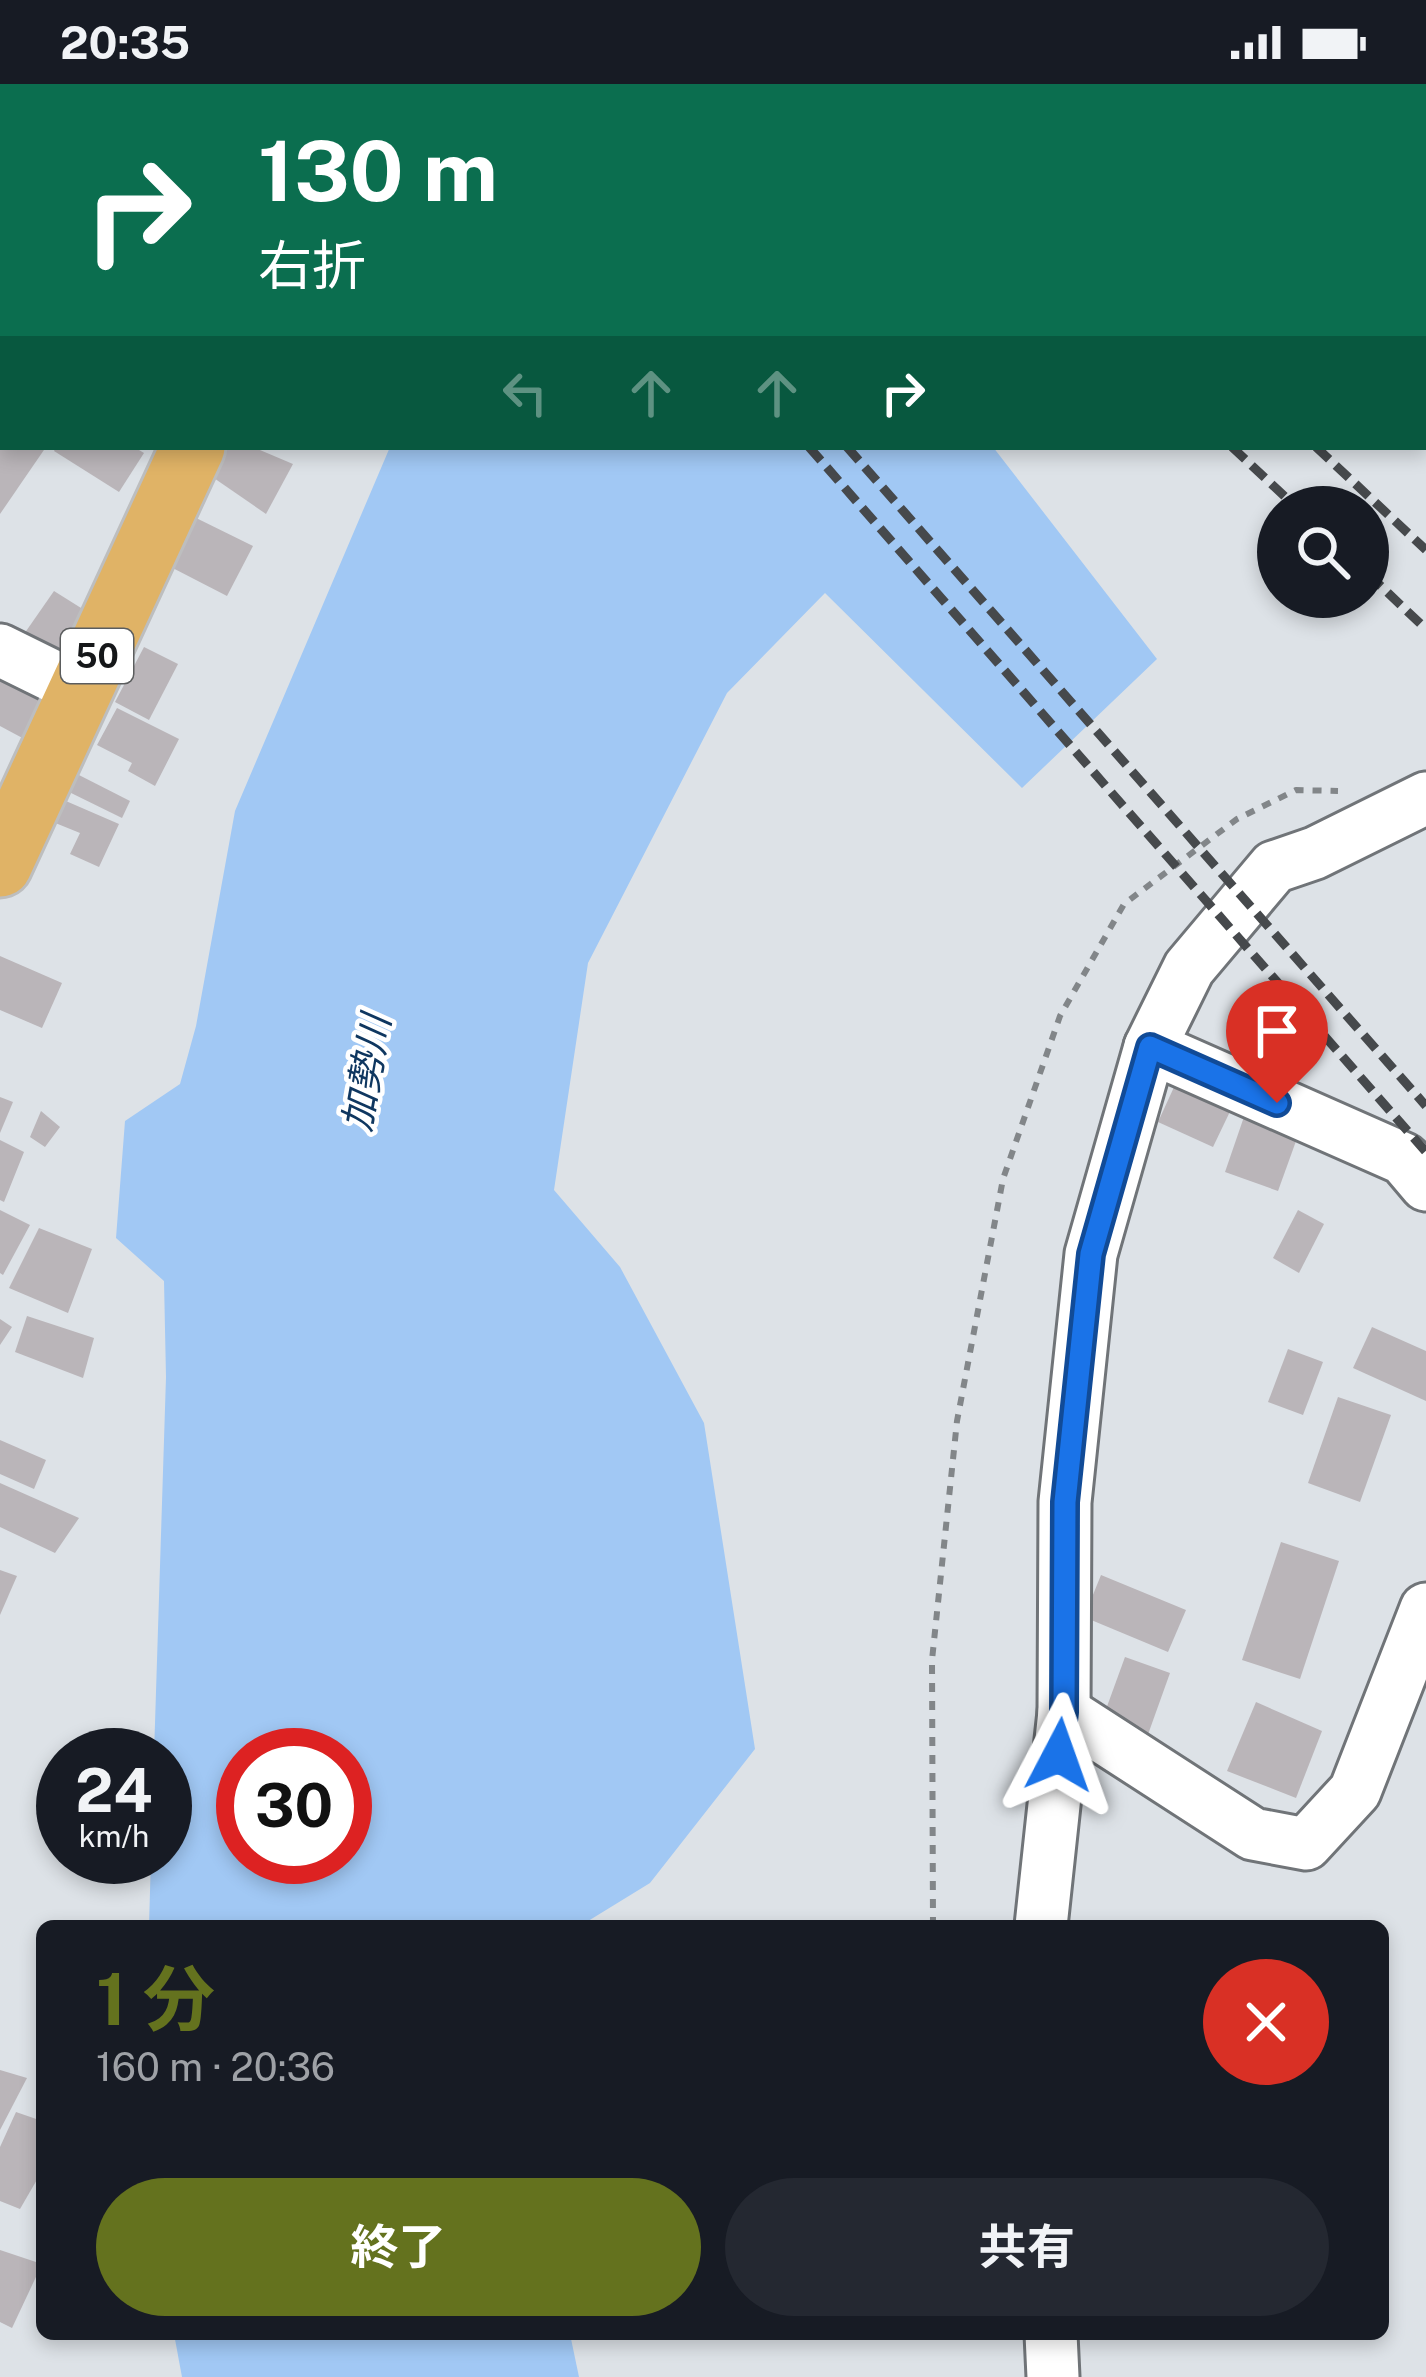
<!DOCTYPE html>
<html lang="ja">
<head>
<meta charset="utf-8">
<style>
	body { margin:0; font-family:"Public Sans","Noto Sans JP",sans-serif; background:#242831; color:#f1f3f6; height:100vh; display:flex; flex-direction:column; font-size:45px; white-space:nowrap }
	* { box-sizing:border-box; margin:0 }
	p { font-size:39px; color:#9ea1a6 }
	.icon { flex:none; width:66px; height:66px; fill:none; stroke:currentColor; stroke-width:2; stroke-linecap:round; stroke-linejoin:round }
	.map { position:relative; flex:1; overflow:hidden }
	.drawer { position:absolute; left:36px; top:1836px; width:1353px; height:420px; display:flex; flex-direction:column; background:#171b24; border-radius:18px; box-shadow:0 6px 18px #0003 }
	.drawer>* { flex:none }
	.banner { position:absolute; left:0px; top:0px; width:1428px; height:366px; box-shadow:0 6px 18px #0003; background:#0b6e4f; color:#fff; overflow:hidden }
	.fabs { position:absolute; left:1257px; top:402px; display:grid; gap:24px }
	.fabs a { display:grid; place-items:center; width:132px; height:132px; border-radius:50%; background:#171b24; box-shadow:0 6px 18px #0003; font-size:60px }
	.speed { position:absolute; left:36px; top:1644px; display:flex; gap:24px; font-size:60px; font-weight:700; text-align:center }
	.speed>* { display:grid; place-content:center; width:156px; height:156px; border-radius:50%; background:#171b24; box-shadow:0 6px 18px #0003; line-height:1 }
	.speed small { font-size:30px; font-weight:400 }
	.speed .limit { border:18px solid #d22; background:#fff; color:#111 }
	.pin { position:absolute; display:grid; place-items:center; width:102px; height:102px; color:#fff; margin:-123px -51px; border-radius:50% 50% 50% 0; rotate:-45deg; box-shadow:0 0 12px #0007 }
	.pin .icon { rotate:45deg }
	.me { position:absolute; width:132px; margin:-66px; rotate:4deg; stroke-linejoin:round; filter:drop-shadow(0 0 9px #0008) }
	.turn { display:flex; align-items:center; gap:42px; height:252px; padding:0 60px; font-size:54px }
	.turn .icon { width:156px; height:156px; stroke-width:2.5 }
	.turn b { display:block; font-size:84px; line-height:102px }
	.lanes { display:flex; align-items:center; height:114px; padding:0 60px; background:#0003; justify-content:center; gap:60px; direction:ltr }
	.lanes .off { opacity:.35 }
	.round { display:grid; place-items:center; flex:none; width:126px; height:126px; border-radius:63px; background:#242831 }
	.head { display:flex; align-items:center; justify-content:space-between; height:204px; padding:0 60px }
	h1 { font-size:72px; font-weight:700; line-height:90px; color:#64721e }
	.primary-button { display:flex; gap:24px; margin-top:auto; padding:24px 60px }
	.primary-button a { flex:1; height:138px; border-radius:72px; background:#64721e; color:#fff; font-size:48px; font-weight:700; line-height:138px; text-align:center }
	.primary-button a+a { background:#242831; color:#f1f3f6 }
	.status { display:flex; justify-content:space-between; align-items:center; height:84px; padding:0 60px; background:#171b24; direction:ltr }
	.status svg { height:33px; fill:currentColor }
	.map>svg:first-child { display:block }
</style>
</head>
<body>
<div class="status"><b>20:35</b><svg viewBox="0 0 49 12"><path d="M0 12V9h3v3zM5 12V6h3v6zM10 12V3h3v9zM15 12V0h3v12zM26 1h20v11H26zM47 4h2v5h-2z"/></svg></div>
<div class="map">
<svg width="1426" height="2293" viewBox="0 0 1426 2293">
	<rect width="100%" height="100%" fill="#dde2e7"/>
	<g fill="#a1c8f4" fill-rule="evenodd">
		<polygon points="627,0 1426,0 1426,222 1425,3 624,3"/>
		<path d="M390,363H993L1157,575L1022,704L825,509L727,609L588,879L554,1106L620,1183L704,1339L755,1665L650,1799L580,1842H149L151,1773H165V1671H154L166,1293L164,1197L116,1154L125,1037L180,1000L196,942L235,727ZM243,1671H345V1773H243Z"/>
		<polygon points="174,2250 570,2250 579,2293 182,2293"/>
	</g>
	<g fill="#bab5b9">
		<polygon points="0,363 46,363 0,430"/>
		<polygon points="56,363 134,363 144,369 119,408 54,367"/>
		<polygon points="220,363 253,363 293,380 266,430 208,390"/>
		<polygon points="186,429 253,462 227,512 161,478"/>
		<polygon points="54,507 97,534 67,582 22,553"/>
		<polygon points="144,563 178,580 149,636 115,618"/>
		<polygon points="0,579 57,602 28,657 0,642"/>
		<polygon points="117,624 179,655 155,702 128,687 132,679 97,661"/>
		<polygon points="75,689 130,717 122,734 67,707"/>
		<polygon points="52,711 119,740 99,783 70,770 80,749 43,734"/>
		<polygon points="0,872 62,899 42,944 0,926"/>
		<polygon points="1180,990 1236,1015 1213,1063 1158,1038"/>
		<polygon points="0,1013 13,1018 0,1049"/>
		<polygon points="41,1027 60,1043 45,1063 30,1053"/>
		<polygon points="1246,1027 1300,1046 1278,1107 1225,1088"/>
		<polygon points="0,1056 24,1068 4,1118 0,1116"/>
		<polygon points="0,1126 30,1141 3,1191 0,1189"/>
		<polygon points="1298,1126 1324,1140 1299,1189 1273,1174"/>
		<polygon points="39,1144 92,1165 68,1229 9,1204"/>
		<polygon points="27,1232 94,1254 83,1294 15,1268"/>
		<polygon points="0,1235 12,1243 0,1261"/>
		<polygon points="1372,1243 1426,1267 1426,1317 1353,1284"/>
		<polygon points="1288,1265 1323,1278 1303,1331 1268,1318"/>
		<polygon points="1338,1313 1391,1331 1360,1418 1308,1399"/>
		<polygon points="0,1356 46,1376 34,1405 0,1390"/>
		<polygon points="0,1399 79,1434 55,1469 0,1443"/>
		<polygon points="1281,1458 1339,1477 1300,1595 1242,1576"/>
		<polygon points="0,1486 17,1492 0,1531"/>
		<polygon points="1101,1491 1186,1526 1168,1568 1084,1533"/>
		<polygon points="1125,1573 1170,1589 1146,1656 1101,1639"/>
		<polygon points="1256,1618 1322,1647 1296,1714 1227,1687"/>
		<polygon points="0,1986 27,1994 0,2046"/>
		<polygon points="16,2028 42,2037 42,2087 20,2125 0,2117 0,2063"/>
		<polygon points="0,2166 42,2180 12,2244 0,2238"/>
	</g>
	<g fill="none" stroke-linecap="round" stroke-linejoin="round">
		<defs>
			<g id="minor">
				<polyline points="0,111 3,114"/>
				<polyline points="0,566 81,606"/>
				<polyline points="1150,963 1189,884 1274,783 1315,769 1426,714"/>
				<polyline points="1064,1628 1253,1750 1306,1760 1355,1707 1426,1525"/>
				<polyline points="1041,1842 1064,1628 1065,1418 1091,1170 1150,963 1404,1075 1426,1101"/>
				<polyline points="1051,2250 1053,2293"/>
			</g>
			<g id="major">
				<polyline points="500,3 503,0"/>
				<polyline points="0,781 193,363"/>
			</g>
		</defs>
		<use href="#minor" stroke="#707478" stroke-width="57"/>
		<use href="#major" stroke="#bdbebf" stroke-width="69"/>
		<polyline stroke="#828689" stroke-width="6" stroke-dasharray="9 9" stroke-linecap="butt" points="933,1842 932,1576 957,1337 1003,1095 1060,932 1124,820 1237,735 1296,706 1338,707"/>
		<use href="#minor" stroke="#fff" stroke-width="51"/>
		<use href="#major" stroke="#e0b366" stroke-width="63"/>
		<g stroke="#46494c" stroke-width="9" stroke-dasharray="18 9" stroke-linecap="butt">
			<polyline points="470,0 473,3"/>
			<polyline points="506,0 509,3"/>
			<polyline points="844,0 847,3"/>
			<polyline points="928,0 931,3"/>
			<polyline points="809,363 1426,1068"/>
			<polyline points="847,363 1426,1022"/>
			<polyline points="1232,363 1296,423"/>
			<polyline points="1316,363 1426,466"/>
			<polyline points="1368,490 1426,545"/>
		</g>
	</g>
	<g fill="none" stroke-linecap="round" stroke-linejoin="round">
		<defs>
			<polyline id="route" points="1059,1671 1064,1628 1065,1418 1091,1170 1150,963 1277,1019"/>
		</defs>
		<use href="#route" stroke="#114b97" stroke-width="30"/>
		<use href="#route" stroke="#1a73e8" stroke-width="21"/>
	</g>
	<g text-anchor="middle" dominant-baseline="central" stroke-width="9" stroke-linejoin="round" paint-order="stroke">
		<rect fill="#fff" stroke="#5b5d5e" stroke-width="3" x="61" y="545" width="72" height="54" rx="9"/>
		<g font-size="33" font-weight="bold" fill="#151719">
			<text x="97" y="572">50</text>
		</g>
		<g font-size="39" font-style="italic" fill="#0f3760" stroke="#fff">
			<text transform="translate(366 989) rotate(-80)">加勢川</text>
		</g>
	</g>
</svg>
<div class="fabs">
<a><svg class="icon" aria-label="search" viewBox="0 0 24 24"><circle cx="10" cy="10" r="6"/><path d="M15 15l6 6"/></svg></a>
</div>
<div class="speed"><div>24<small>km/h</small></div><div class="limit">30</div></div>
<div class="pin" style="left:1277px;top:1019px;background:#d93025"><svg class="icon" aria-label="arrive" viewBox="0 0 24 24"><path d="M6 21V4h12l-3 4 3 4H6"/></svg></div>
<svg class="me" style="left:1059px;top:1671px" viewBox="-20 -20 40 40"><path d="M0-17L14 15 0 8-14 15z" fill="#1a73e8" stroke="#fff" stroke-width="4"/></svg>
<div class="banner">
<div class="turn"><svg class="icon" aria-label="right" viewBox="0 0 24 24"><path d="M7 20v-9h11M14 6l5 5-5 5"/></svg><div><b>130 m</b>右折</div></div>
<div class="lanes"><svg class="icon off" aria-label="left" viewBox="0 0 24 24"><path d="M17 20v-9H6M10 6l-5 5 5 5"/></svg><svg class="icon off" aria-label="ahead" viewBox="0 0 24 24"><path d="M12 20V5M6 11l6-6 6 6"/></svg><svg class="icon off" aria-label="ahead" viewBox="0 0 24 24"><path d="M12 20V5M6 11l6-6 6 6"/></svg><svg class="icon" aria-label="right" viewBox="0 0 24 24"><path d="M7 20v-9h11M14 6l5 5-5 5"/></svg></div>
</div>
<section class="drawer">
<div class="head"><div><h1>1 分</h1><p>160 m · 20:36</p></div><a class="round" style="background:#d93025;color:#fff"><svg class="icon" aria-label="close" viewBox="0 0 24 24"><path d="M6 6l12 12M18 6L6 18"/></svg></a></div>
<div class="primary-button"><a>終了</a><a>共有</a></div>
</section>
</div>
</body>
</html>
